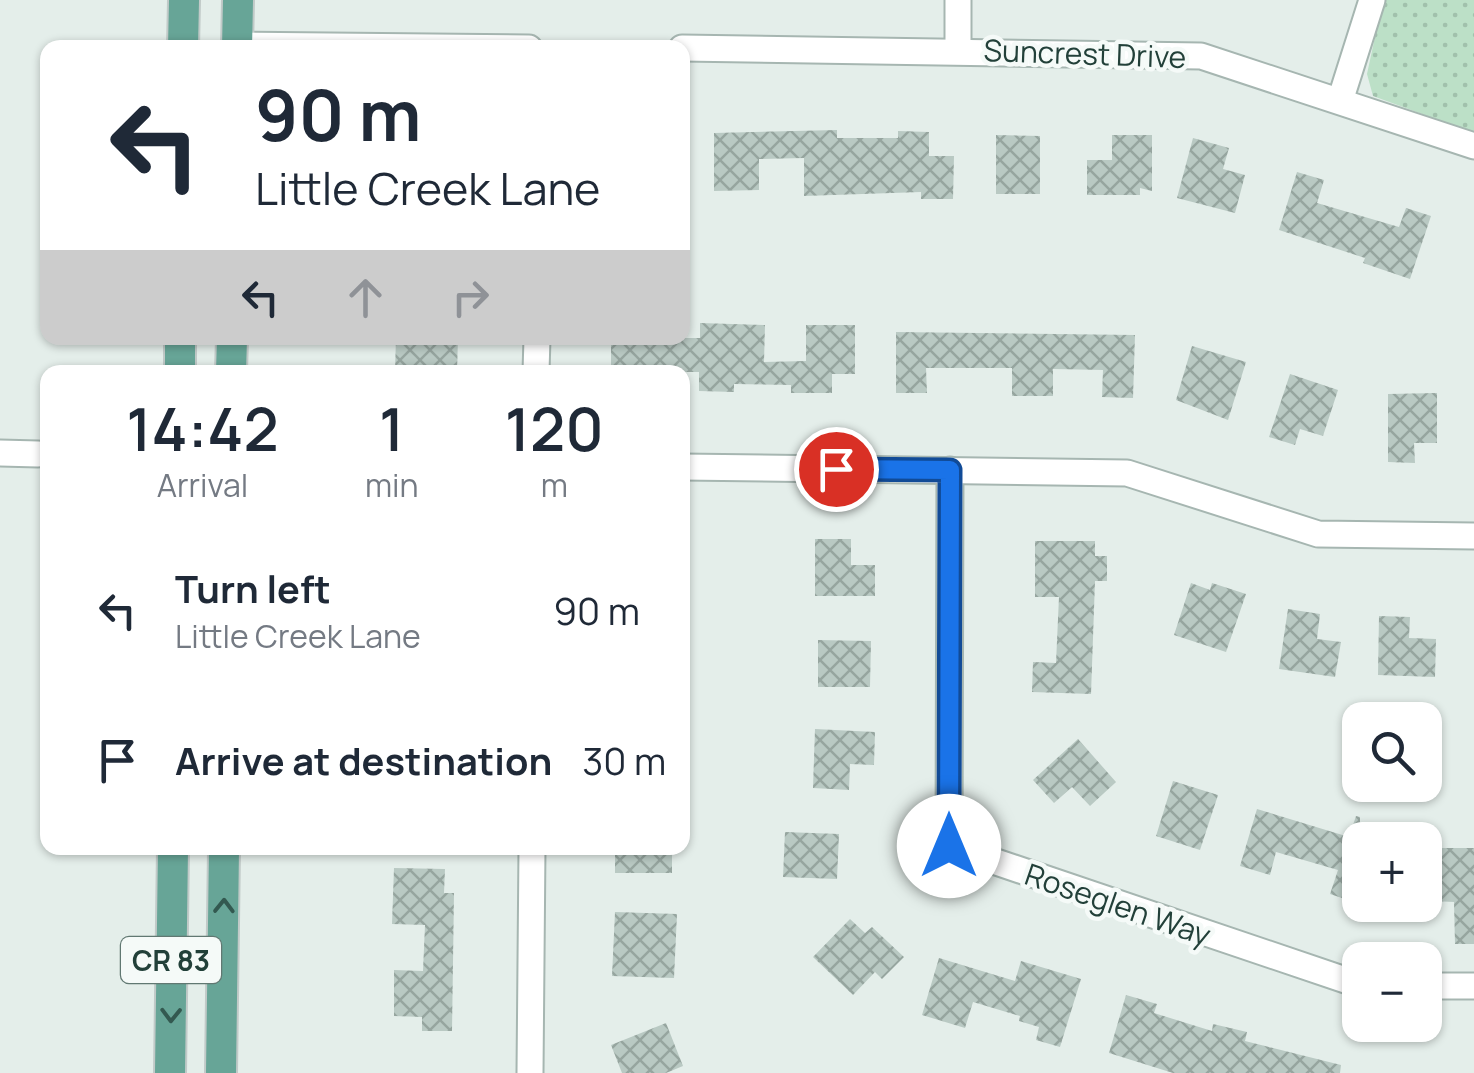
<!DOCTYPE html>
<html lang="en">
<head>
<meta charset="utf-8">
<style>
	body { margin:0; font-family:Manrope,sans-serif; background:#f6f6f7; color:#1f2937; height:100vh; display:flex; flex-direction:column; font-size:38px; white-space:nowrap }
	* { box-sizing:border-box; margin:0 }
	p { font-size:32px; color:#747a83 }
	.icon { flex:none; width:55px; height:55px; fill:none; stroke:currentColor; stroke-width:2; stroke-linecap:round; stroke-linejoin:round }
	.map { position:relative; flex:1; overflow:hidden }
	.drawer { position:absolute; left:40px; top:365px; width:650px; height:490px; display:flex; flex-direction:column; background:#fff; border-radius:20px; box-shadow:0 2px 8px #0004 }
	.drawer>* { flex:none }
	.top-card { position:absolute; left:40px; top:40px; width:650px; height:305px; border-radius:20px; box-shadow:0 2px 8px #0004; background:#fff; color:#1f2937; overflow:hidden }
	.buttons { position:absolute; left:1342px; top:702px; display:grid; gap:20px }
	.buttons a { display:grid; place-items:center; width:100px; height:100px; border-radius:20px; background:#fff; box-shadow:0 2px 8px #0004; font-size:50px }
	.pin { position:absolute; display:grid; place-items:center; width:85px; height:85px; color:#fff; margin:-42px; border:5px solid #fff; border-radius:50%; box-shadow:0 2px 10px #0007 }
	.me { position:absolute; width:110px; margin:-55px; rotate:0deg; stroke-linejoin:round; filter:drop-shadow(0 0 8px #0008) }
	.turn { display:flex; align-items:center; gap:35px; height:210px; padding:0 50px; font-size:45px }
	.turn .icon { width:130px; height:130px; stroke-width:2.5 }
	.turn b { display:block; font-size:70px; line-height:85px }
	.lanes { display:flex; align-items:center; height:95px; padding:0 50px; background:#0003; justify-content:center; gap:50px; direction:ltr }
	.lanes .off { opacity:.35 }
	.eta { display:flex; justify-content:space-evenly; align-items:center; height:170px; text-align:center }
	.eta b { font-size:60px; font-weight:600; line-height:70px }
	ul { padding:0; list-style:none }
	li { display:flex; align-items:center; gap:30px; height:150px; padding:0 50px }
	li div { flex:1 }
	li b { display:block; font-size:38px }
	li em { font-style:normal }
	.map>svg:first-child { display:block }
</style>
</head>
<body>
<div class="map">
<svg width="1474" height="1073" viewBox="0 0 1474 1073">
	<defs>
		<pattern id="park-dots" width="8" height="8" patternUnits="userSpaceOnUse" patternTransform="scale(2.5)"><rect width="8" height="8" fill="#bce0c7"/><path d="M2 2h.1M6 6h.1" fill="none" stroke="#a1c1ac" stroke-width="1.8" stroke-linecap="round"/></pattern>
		<pattern id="building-cross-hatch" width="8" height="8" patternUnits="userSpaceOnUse" patternTransform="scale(2.5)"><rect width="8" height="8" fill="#b9c9c3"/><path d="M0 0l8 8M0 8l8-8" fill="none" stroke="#96a59f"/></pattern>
	</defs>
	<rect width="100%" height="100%" fill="#e4eeea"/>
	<polygon fill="url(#park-dots)" points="1383,0 1474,0 1474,133 1373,96 1367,74"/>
	<g fill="url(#building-cross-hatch)">
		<polygon points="837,130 837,138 898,138 898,131 929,132 929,156 954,156 953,199 921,199 921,192 804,196 804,158 759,159 759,190 714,191 714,133"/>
		<polygon points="996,135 1040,136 1040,194 996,194"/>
		<polygon points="1112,135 1152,135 1152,191 1140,188 1140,195 1087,195 1087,160 1112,160"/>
		<polygon points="1193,138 1229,148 1223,169 1245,175 1235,213 1177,198"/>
		<polygon points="1297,172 1324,180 1317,203 1399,227 1406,208 1431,216 1410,279 1363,263 1365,258 1279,230"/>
		<polygon points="700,323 765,325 764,362 806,361 806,325 855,325 855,374 832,374 832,393 791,393 791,385 734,384 734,392 699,391 699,372 611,372 611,338 700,338"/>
		<polygon points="896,332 1135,335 1133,398 1102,397 1103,370 1053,369 1053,396 1012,396 1012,368 926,368 927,393 896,393"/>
		<polygon points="396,338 458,338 457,372 395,371"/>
		<polygon points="1192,346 1246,362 1228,420 1176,400"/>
		<polygon points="1290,374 1338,390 1323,436 1300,429 1295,445 1269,437"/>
		<polygon points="1437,393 1437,443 1414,443 1415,463 1388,462 1388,394"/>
		<polygon points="815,539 851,539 851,565 875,565 875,596 815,596"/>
		<polygon points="1035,541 1095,541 1095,556 1107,556 1107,581 1095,581 1091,694 1032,692 1033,662 1056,663 1059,597 1035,597"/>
		<polygon points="1191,583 1210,590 1212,583 1246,594 1226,652 1174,635"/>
		<polygon points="1288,609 1320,614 1317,639 1341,642 1335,677 1279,669"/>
		<polygon points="1379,616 1410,617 1409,638 1436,639 1435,677 1378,675"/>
		<polygon points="818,640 871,641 870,687 818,687"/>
		<polygon points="815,729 875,732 874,765 850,764 849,790 813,788"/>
		<polygon points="1078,739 1116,782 1090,806 1072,787 1054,803 1033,780"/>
		<polygon points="1173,781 1218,795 1200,850 1156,836"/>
		<polygon points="1257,809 1349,837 1356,816 1360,817 1360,904 1330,894 1338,870 1276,852 1270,875 1240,866"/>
		<polygon points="785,832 839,834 837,879 783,877"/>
		<rect x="615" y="848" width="57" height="25"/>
		<polygon points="1433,848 1474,848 1474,944 1455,944 1454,902 1433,901"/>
		<polygon points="394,868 445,869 444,893 454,893 452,1031 422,1031 422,1017 394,1016 394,970 423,971 425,925 392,924"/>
		<polygon points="615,912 677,914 674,978 612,976"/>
		<polygon points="850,919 865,933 872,927 904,957 882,979 875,972 853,995 813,957"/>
		<polygon points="939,958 1015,981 1021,961 1081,979 1060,1047 1036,1040 1039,1027 1019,1021 1020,1016 973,1002 965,1028 922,1015"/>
		<polygon points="1126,995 1157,1004 1154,1013 1212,1031 1213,1024 1247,1032 1245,1041 1341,1065 1340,1073 1173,1073 1109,1053"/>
		<polygon points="666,1023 683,1066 666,1073 622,1073 611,1045"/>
	</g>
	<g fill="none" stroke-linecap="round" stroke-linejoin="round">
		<defs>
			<g id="minor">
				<polyline points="237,45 529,48"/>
				<polyline points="682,48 1201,56 1474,146"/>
				<polyline points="958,49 958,0"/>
				<polyline points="1340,101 1372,0"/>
				<polyline points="536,372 537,338"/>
				<polyline points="0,453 38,454"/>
				<polyline points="682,467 1127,473 1318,534 1474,536"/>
				<polyline points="950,470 949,846 1360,985"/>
				<polyline points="1425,986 1474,986"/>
				<polyline points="530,1073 532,848"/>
			</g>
			<g id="primary">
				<polyline points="183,48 184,0"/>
				<polyline points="237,48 238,0"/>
				<polyline points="180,372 180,338"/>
				<polyline points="231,372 232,338"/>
				<polyline points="170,1073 173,848"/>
				<polyline points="221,1073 224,848"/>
			</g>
		</defs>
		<use href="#minor" stroke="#a6b6b1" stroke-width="29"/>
		<use href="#primary" stroke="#c1cac8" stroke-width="34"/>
		<use href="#minor" stroke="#fff" stroke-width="25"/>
		<use href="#primary" stroke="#67a597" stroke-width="30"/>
	</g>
	<defs><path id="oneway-chevron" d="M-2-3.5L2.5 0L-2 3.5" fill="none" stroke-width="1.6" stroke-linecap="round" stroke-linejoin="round" transform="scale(2.5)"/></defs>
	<g stroke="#335950">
		<use href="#oneway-chevron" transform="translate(224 906) rotate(-89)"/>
		<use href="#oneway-chevron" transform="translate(171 1015) rotate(91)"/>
	</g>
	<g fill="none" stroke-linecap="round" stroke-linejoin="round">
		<defs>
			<polyline id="route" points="836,469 950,470 949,846"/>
		</defs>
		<use href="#route" stroke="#114b97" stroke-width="25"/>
		<use href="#route" stroke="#1a73e8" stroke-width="18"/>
	</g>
	<g text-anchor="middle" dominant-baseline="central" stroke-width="9" stroke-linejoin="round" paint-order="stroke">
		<rect fill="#f5faf8" stroke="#617872" stroke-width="2.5" x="121" y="937" width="100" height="46" rx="8"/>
		<g font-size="28" font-weight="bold" fill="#224039">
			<text x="171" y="960">CR 83</text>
		</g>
		<g font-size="30" fill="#224039" stroke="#f5faf8">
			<text transform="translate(1085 53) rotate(2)">Suncrest Drive</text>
			<text transform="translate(1118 904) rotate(19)">Roseglen Way</text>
		</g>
	</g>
</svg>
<div class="buttons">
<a><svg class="icon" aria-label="search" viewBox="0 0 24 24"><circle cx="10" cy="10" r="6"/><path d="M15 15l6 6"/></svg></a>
<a>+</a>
<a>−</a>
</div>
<div class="pin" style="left:836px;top:469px;background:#d93025"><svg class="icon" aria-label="arrive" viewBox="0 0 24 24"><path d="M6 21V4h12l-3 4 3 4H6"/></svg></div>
<svg class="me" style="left:949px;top:846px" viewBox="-20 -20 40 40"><circle r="19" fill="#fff"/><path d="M0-13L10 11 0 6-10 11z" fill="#1a73e8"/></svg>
<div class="top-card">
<div class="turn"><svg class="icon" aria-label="left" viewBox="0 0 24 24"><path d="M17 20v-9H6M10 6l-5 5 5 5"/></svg><div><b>90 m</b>Little Creek Lane</div></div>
<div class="lanes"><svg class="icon" aria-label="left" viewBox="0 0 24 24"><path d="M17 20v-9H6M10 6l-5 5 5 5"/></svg><svg class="icon off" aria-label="ahead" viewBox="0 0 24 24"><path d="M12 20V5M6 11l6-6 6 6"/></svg><svg class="icon off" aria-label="right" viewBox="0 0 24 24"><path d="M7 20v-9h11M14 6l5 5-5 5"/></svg></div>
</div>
<section class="drawer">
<div class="eta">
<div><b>14:42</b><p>Arrival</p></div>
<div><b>1</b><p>min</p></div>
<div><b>120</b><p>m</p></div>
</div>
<ul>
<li><svg class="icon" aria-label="left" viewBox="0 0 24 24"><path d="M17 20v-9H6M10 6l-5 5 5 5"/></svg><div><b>Turn left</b><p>Little Creek Lane</p></div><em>90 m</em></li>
<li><svg class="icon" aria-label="arrive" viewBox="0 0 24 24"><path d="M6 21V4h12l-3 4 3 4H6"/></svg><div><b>Arrive at destination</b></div><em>30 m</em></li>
</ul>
</section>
</div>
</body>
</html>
